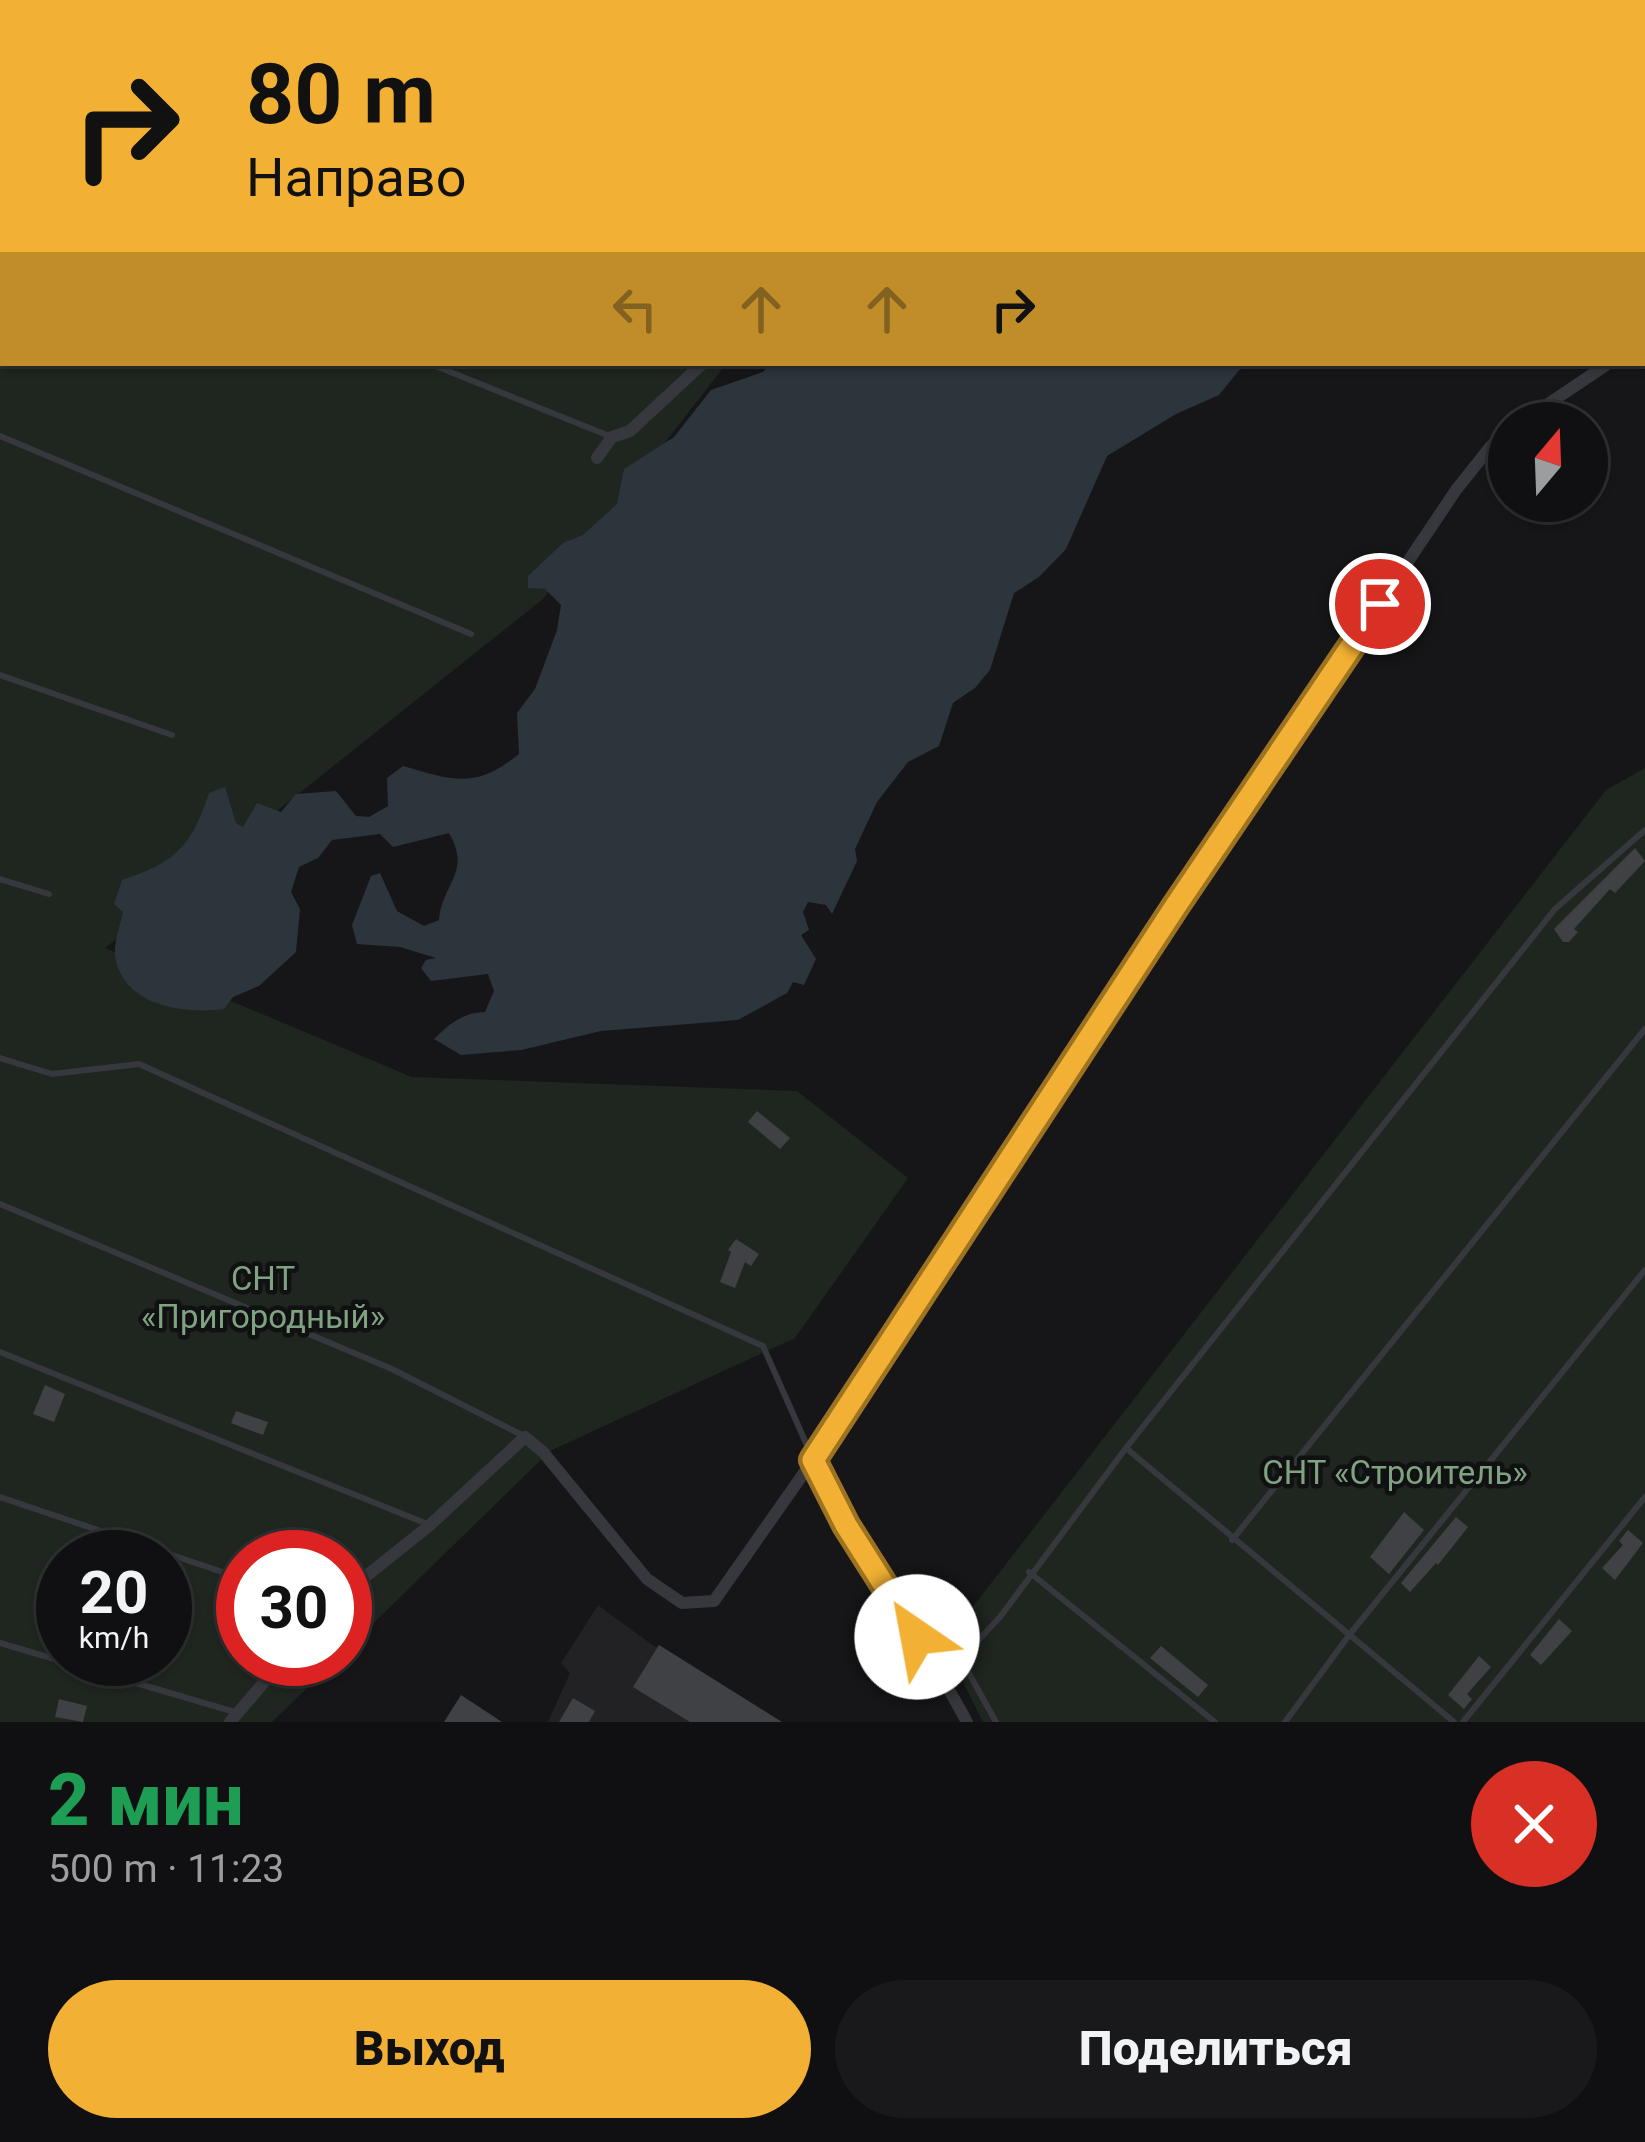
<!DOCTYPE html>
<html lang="ru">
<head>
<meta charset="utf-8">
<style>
	body { margin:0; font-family:Roboto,sans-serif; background:#19191b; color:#f1f3f6; height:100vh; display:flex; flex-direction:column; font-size:45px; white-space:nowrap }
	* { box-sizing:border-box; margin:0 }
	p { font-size:39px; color:#9c9d9f }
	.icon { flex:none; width:66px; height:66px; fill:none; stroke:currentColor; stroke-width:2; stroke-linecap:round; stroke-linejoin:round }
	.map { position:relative; height:1722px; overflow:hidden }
	.sheet { display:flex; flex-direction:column; background:#101012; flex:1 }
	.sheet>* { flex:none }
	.hud { position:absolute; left:0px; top:0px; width:1647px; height:366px; box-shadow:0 3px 9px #0004,0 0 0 3px #303032; background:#f2b134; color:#111; overflow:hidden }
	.needle { width:78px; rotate:19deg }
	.controls { position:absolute; left:1488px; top:402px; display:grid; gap:24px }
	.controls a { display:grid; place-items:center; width:120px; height:120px; border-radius:50%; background:#101012; box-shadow:0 3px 9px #0004,0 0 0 3px #303032; font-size:60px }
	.speed { position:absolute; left:36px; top:1530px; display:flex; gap:24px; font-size:60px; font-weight:700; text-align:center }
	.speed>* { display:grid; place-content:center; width:156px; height:156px; border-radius:50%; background:#101012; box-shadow:0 3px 9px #0004,0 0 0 3px #303032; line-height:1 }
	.speed small { font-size:30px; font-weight:400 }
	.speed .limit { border:18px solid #d22; background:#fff; color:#111 }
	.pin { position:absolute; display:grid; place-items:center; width:102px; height:102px; color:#fff; margin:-51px; border:6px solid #fff; border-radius:50%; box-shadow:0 3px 12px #0007 }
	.me { position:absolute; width:132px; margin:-66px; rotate:327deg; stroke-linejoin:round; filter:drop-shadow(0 0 9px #0008) }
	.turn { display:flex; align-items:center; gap:42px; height:252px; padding:0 48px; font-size:54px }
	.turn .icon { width:156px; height:156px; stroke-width:2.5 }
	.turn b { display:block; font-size:84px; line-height:102px }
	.lanes { display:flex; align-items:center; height:114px; padding:0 48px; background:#0003; justify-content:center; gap:60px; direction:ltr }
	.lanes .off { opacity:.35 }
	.round { display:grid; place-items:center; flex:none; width:126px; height:126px; border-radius:63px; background:#19191b }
	.headline { display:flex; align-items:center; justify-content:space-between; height:204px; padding:0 48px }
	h1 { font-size:72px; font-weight:800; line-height:90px; color:#1e9e55 }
	.action { display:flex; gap:24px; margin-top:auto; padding:24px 48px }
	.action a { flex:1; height:138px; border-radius:72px; background:#f2b134; color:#111; font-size:48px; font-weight:800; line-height:138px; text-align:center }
	.action a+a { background:#19191b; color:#f1f3f6 }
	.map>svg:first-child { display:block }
</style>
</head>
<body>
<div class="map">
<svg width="1645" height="1722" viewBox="0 0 1645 1722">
	<rect width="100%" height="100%" fill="#161618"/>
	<polygon fill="#222225" points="598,1605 655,1647 659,1645 782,1722 548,1722 570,1673 561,1663"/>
	<g fill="#1e261f" fill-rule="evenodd">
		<path d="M0,0H1511L3,3V363H727L543,599L105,948L412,1077L797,1091L908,1178L795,1338L550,1451L345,1651V1557H243V1659H337L272,1722H0ZM63,1557H165V1659H63Z"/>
		<polygon points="1645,768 1645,1722 983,1722 944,1644 1606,790"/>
	</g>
	<path fill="#2c353c" d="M771,363H895L915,368L945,363H1245L1219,395L1176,414L1107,456L1066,549L1039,577L1014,593L990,670L975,688L953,703L939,746L908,762L877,802L855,849L857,861L832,914L826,905L808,902L803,912L809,930L801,935L816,959L804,985L793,982L787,993L738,1020L601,1031L521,1050L461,1055L434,1039C449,1024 464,1012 485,1012L494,991L488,974L431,981L421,968L426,960L436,958L400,947L357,944L352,925L371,876L380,873L397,911L424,926L439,920C442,883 472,873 449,833L393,847L380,834L332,840L318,858L299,867L291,892L300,909L296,952L259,986L233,997L224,1009C185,1014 127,1007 116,961C112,946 120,927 123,912L114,904L122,880C176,862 191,847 209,793L225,787L236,823L243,827L257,803L281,812L296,794L336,791L356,816L369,817L388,806L387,778L403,766C454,781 476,789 519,754L517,713L535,689L557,630L561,605L545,589L528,588V576L563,543L583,535L617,504L624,469L674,437L711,390L763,372Z"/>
	<g fill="#404145">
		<polygon points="1635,848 1645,861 1615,893 1610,889 1574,929 1578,932 1569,942 1563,942 1554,929"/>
		<polygon points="757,1111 790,1138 780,1149 748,1122"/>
		<polygon points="736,1239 759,1254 751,1266 745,1262 735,1288 720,1282 731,1252 728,1250"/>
		<polygon points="45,1385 65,1394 54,1422 33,1414"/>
		<polygon points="236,1411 268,1422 263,1435 231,1423"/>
		<polygon points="1404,1512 1424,1530 1389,1574 1370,1557"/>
		<polygon points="1456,1517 1468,1527 1438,1565 1436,1563 1410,1592 1401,1583"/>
		<polygon points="1628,1530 1643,1543 1615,1580 1602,1568 1623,1545 1619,1541"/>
		<polygon points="1559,1619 1572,1631 1541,1665 1530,1655"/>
		<polygon points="659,1645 782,1722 690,1722 633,1687"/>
		<polygon points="1161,1646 1208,1685 1198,1697 1150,1658"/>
		<polygon points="1479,1656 1491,1667 1467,1694 1472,1699 1464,1709 1448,1695"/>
		<polygon points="461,1695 502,1722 444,1722"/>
		<polygon points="573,1698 595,1711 589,1722 559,1722"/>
		<polygon points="59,1699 87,1706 83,1722 55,1717"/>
	</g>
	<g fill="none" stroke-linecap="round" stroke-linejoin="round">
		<g stroke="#37383d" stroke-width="6">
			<polyline points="259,0 264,3"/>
			<polyline points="733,0 745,3"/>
			<polyline points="1087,0 1095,3"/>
			<polyline points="0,191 3,193"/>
			<polyline points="428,363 612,437"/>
			<polyline points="0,436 471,634"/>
			<polyline points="0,675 172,735"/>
			<polyline points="0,879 49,894"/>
			<polyline points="0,1058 52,1074 139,1064 763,1346 813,1459"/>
			<polyline points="0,1204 392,1369 522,1435"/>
			<polyline points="0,1352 430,1525"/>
			<polyline points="1126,1448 1454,1722"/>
			<polyline points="0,1497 243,1579"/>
			<polyline points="1232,1540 1645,1029"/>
			<polyline points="1029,1572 1215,1722"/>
			<polyline points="0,1643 238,1713"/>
			<polyline points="996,1722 961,1659 1000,1617 1126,1448 1555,909 1645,830"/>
			<polyline points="1285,1722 1350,1634 1645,1270"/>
			<polyline points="1463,1722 1645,1497"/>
		</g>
		<g stroke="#37383d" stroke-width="12">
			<polyline points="22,3 23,0"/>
			<polyline points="793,3 793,0"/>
			<polyline points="0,57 3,50"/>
			<polyline points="1644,340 1645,340"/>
			<polyline points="1520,423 1609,363"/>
			<polyline points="597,458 612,437 630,431 703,363"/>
			<polyline points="345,1593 430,1525 525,1437 543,1452 647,1579 682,1603 714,1601 813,1460"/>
			<polyline points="230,1722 284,1659"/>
			<path d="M967,1722C919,1633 859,1551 813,1460L1176,907L1456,490L1491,446L1509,431"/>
		</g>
	</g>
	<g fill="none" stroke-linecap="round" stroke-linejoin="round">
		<defs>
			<polyline id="route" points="917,1637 846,1525 813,1460 1175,907 1380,604"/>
		</defs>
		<use href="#route" stroke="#9d7322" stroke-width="30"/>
		<use href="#route" stroke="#f2b134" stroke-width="21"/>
	</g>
	<g text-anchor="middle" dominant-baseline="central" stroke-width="9" stroke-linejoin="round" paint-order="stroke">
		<g font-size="33" fill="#7fa381" stroke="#111113">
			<text x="263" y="1278">СНТ<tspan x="263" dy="38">«Пригородный»</tspan></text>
			<text x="1395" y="1472">СНТ «Строитель»</text>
		</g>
	</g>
</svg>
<div class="controls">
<a><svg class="needle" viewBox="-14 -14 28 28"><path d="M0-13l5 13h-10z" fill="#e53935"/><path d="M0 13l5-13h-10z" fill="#9c9d9f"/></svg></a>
</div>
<div class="speed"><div>20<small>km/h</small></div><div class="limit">30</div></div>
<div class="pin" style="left:1380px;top:604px;background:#d93025"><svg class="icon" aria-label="arrive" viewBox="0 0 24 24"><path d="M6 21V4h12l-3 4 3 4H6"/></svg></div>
<svg class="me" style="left:917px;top:1637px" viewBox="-20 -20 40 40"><circle r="19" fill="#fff"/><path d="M0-13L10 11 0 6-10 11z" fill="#f2b134"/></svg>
<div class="hud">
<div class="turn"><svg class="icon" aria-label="right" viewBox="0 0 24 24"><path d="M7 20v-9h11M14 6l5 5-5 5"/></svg><div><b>80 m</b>Направо</div></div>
<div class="lanes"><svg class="icon off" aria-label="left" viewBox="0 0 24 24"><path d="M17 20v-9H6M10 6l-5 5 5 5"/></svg><svg class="icon off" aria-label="ahead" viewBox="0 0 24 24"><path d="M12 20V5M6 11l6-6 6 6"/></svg><svg class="icon off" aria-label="ahead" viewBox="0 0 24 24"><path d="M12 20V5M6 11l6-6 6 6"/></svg><svg class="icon" aria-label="right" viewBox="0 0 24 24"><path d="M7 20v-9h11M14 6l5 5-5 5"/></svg></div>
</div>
</div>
<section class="sheet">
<div class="headline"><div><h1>2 мин</h1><p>500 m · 11:23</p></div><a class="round" style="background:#d93025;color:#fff"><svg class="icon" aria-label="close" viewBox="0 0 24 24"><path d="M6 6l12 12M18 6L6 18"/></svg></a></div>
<div class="action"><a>Выход</a><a>Поделиться</a></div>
</section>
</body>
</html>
